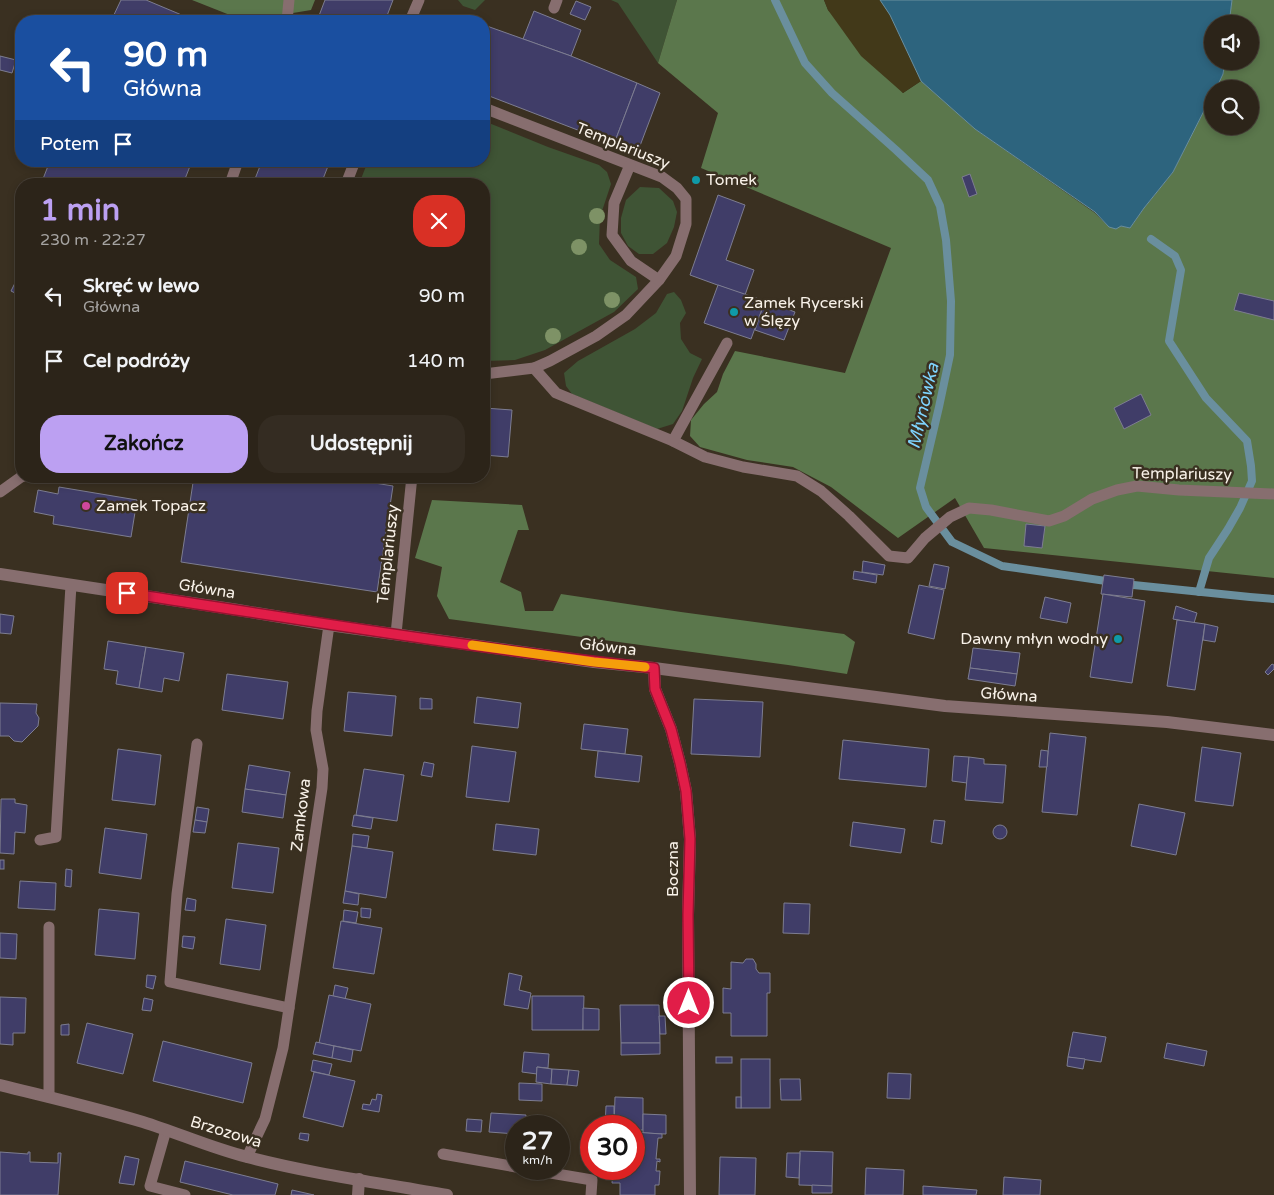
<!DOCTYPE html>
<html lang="pl">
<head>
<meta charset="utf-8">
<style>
	body { margin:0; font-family:"Varela Round",sans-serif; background:#342c22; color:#f1f3f6; height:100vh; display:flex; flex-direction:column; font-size:19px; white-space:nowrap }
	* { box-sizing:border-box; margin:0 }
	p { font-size:16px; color:#a6a4a2 }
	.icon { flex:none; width:28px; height:28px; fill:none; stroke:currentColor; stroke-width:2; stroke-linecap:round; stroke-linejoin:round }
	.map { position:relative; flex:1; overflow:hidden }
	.sheet { position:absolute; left:15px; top:178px; width:475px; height:305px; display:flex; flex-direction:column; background:#2c2419; border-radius:20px; box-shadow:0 2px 8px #0003,0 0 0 1px #484138 }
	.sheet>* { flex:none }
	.guide { position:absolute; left:15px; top:15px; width:475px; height:152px; border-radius:20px; box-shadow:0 2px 8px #0003,0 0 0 1px #484138; background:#1a4fa0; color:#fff; overflow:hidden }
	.fabs { position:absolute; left:1204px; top:15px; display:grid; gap:10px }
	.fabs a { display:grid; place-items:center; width:55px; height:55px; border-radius:50%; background:#2c2419; box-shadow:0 2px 8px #0003,0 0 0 1px #484138; font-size:25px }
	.speed { position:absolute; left:505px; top:1115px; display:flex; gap:10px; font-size:25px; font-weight:700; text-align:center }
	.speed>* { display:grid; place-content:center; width:65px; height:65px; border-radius:50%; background:#2c2419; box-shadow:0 2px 8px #0003,0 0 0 1px #484138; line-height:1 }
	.speed small { font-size:12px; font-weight:400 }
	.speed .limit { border:8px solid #d22; background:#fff; color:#111 }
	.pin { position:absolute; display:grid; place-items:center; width:42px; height:42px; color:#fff; margin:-21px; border-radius:10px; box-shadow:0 2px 8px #0006 }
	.me { position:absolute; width:55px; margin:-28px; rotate:0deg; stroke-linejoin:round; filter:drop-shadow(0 0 4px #0008) }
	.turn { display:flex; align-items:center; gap:18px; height:105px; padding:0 25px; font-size:22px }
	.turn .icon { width:65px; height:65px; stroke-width:2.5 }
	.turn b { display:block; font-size:35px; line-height:42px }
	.then { display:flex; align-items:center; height:48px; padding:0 25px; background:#0003; gap:10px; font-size:19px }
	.round { display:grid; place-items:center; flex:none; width:52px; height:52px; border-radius:20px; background:#342c22 }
	.summary { display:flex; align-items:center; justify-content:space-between; height:85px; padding:0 25px }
	h1 { font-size:30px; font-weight:800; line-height:38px; color:#bca0f2 }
	.cta { display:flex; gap:10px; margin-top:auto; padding:10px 25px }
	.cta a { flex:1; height:58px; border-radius:20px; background:#bca0f2; color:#111; font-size:20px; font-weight:800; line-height:58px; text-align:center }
	.cta a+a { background:#342c22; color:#f1f3f6 }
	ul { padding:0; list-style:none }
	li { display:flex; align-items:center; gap:15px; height:65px; padding:0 25px }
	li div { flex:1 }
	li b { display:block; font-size:19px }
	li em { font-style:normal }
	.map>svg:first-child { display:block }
</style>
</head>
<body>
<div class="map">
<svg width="1274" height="1195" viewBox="0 0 1274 1195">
	<rect width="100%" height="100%" fill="#3a3021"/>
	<g fill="#3f5435">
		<polygon points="458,0 485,0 475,10 463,6"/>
		<polygon points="611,0 677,0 658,63 618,3"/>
		<polygon points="484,121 548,147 599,165 607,172 611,184 600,217 599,244 610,260 636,277 638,289 614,312 545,350 515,360 484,361 484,184 359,184 368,161 484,161"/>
		<polygon points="640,187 659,188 673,201 677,212 674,227 667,243 653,254 639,254 628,246 621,233 621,218 626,200"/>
		<polygon points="674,292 681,300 686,313 680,323 681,339 690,353 702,359 693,378 682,411 673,424 657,429 572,394 566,386 564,373 578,361 635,329 656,313 667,294"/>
	</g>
	<g fill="#5b774c">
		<polygon points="192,0 315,0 311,10 245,21"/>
		<polygon points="677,0 824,0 828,10 903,93 921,81 975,129 1095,213 1109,227 1121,226 1130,228 1144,208 1173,172 1212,95 1212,126 1250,126 1250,89 1216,89 1223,74 1225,61 1250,61 1250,24 1229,24 1232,0 1274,0 1274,578 984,548 955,498 898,538 831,487 793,467 747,460 700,447 690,436 691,420 704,404 717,392 723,374 735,351 845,373 891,248 701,168 718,113 658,63"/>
		<polygon points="432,500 522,505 529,530 518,530 500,582 521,592 525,611 553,611 561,594 681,612 844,634 855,642 847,674 788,665 449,619 437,596 442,567 415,558"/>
	</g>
	<polygon fill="#423919" points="824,0 880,0 890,15 921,81 903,93 861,56 828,10"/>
	<polygon fill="#2d647e" stroke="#6a8f9e" points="880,0 1232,0 1229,24 1212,24 1212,61 1225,61 1223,74 1216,89 1212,89 1212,95 1173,172 1144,208 1130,228 1121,226 1116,229 1109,227 1095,212 975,129 921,81 890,15"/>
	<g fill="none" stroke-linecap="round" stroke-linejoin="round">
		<g stroke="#6a8f9e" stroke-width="8">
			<polyline points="775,0 805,63 832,93 896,150 928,180 940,206 946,240 951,301 950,355 939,407 920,488 926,507 952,542 1002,566 1113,582"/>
			<polyline points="1151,239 1175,256 1181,270 1169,341 1206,398 1247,441 1251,466 1252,481 1240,508 1228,529 1209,558 1199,592"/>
			<polyline points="1124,584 1250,597 1274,599"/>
		</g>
	</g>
	<g fill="#403d68" stroke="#7d7d91">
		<polygon points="121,0 146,0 196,21 111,21"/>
		<polygon points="325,0 393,0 385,21 317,21"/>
		<polygon points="576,1 591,7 585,20 570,14"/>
		<polygon points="534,11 581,30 571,56 523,39"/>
		<polygon points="484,25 571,56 637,83 614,144 484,94"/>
		<polygon points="0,56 16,60 12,73 0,70"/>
		<polygon points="637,83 660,93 638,151 614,144"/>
		<polygon points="50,161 192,161 183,184 41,184"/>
		<polygon points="262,161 330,161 321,184 253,184"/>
		<polygon points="970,174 977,194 969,197 962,177"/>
		<polygon points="718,195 745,205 726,260 754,270 745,295 690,275"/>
		<polygon points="21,271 21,296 11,291"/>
		<polygon points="718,285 765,301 751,339 704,323"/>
		<polygon points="1239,293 1274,301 1274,320 1234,310"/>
		<polygon points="765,301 795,312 784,340 755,330"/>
		<polygon points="1141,394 1151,415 1124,429 1114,408"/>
		<polygon points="484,408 512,410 508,457 484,455"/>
		<polygon points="21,415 21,440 17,439"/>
		<polygon points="194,476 332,476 393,486 377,592 181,562"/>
		<polygon points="59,487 137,500 131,537 53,524 54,516 34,512 38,490 58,494"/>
		<polygon points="1026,524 1045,526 1042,548 1024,546"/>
		<polygon points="863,561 885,565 883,575 862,572"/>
		<polygon points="934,564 949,567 945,589 929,586"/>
		<polygon points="854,571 877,575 876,583 853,579"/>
		<polygon points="1104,575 1134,579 1132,597 1101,594"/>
		<polygon points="919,585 944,590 934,639 908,633"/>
		<polygon points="1103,594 1145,601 1132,683 1090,677"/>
		<polygon points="1045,597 1071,603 1067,623 1040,618"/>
		<polygon points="1176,606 1197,613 1194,623 1173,619"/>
		<polygon points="0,614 14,616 11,634 0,633"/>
		<polygon points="1177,620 1205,624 1195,690 1167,686"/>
		<polygon points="1205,624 1218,627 1215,642 1203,640"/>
		<polygon points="108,641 146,647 139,688 116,684 118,671 104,669"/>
		<polygon points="146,647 184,653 179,681 164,678 162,692 139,688"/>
		<polygon points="973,648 1020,653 1017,674 970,668"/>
		<polygon points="1272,664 1274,665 1274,669 1268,675 1265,672"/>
		<polygon points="970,668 1017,674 1015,686 968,679"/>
		<polygon points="227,674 288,682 283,719 222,710"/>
		<polygon points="348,692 396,696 392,736 344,731"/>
		<polygon points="477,697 521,703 518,728 474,723"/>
		<polygon points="420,698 432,699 432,709 420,709"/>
		<polygon points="694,699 763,702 760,757 691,754"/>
		<polygon points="0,703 37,704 36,713 39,718 38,726 22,742 14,741 9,736 0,736"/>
		<polygon points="584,724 628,729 625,754 581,749"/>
		<polygon points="1050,733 1086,737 1077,815 1042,812"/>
		<polygon points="843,740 929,749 926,787 839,779"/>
		<polygon points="472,746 516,752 509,802 466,797"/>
		<polygon points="1202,747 1241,753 1233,806 1195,801"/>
		<polygon points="118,749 161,755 155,805 112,800"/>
		<polygon points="1041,750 1048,751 1047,767 1039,767"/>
		<polygon points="598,751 642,756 639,782 595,777"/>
		<polygon points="954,756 969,757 967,783 952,781"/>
		<polygon points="969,757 984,759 984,764 1006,765 1003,803 965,800"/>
		<polygon points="424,762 434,764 432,777 421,775"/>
		<polygon points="249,765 290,772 286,795 245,789"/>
		<polygon points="364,769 404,775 397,821 356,815"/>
		<polygon points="245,789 286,795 283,818 242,812"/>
		<polygon points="1,799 15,799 15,803 27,805 25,833 15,832 14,854 0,853"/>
		<polygon points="1139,804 1185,813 1176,855 1131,846"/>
		<polygon points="197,807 209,809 207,822 195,820"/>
		<polygon points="354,815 373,818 371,829 352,826"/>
		<polygon points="195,820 207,822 205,833 193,832"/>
		<polygon points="934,820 945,821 942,844 931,842"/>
		<polygon points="853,822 905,829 901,853 850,846"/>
		<polygon points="496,824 539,829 536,855 493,850"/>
		<circle cx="1000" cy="832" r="7"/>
		<polygon points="105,828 147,834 141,879 99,873"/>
		<polygon points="353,834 369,836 367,848 352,846"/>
		<polygon points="238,843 279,848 273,893 232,888"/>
		<polygon points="352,846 393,852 386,898 345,891"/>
		<rect x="0" y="860" width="4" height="9"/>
		<polygon points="66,869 72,870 71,887 65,886"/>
		<polygon points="20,881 56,883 55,910 18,908"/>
		<polygon points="345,891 359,894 358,905 343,903"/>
		<polygon points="187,898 196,900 195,911 185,910"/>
		<polygon points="784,903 810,904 809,934 783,933"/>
		<polygon points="361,908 371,909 370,918 361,917"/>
		<polygon points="99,909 139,913 135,959 95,955"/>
		<polygon points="344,910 358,912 356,923 343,921"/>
		<polygon points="226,919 266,925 260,970 220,964"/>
		<polygon points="341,921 382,928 374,974 333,968"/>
		<polygon points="0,933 17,934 16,959 0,958"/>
		<polygon points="183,936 195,937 193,949 182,947"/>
		<polygon points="746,959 753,959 756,964 756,969 759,973 770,973 770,993 767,993 767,1036 731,1036 731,1013 723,1013 723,988 731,989 731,962 743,963"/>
		<polygon points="509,973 522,976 519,990 531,993 528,1009 504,1005"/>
		<polygon points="147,975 156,976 153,989 146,987"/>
		<polygon points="335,985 348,988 345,999 333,996"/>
		<polygon points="329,995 371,1004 361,1051 319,1043"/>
		<polygon points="532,996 584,996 583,1030 532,1030"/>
		<polygon points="0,997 26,998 25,1033 13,1033 13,1045 0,1044"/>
		<polygon points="144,998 153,1000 151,1011 142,1010"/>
		<polygon points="620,1005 659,1005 660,1043 621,1043"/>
		<polygon points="583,1008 599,1009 599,1030 583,1030"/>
		<polygon points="659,1016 665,1016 666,1034 660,1034"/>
		<polygon points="87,1023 133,1034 123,1074 77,1063"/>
		<polygon points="69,1024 69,1035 61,1035 61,1025"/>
		<polygon points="1073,1032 1106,1037 1101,1062 1068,1057"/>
		<polygon points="163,1041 252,1063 243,1103 153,1081"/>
		<polygon points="316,1042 334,1046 332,1058 313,1054"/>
		<polygon points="621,1043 660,1043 660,1054 621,1055"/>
		<polygon points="1167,1043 1207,1051 1204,1066 1164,1058"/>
		<polygon points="334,1046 353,1050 351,1062 332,1058"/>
		<polygon points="524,1052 549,1054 548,1068 537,1067 537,1074 522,1072"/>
		<rect x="716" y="1057" width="16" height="6"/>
		<polygon points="1068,1057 1085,1059 1083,1069 1067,1066"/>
		<rect x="741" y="1059" width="29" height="49"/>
		<polygon points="313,1060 332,1064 329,1075 311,1071"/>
		<polygon points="537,1067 552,1069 551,1084 536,1082"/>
		<polygon points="552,1069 569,1070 567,1085 551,1084"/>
		<polygon points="569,1070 579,1071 577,1086 567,1085"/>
		<polygon points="314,1072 355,1081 343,1127 303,1117"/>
		<polygon points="888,1073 911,1074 910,1099 887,1098"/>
		<polygon points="780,1079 800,1079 801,1100 781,1100"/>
		<polygon points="519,1083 542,1084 542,1101 519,1100"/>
		<polygon points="377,1094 382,1095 379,1112 362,1109 363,1104 370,1105 372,1099 376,1100"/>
		<polygon points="615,1097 643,1098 643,1130 634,1130 634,1126 614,1126"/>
		<rect x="736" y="1097" width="5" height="11"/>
		<polygon points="606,1106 614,1106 614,1126 605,1126"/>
		<polygon points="491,1113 526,1115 525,1126 516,1126 516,1134 489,1132"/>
		<polygon points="643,1114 666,1115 666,1134 643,1133"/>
		<polygon points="467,1119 482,1120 481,1132 466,1131"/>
		<polygon points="634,1132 662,1134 662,1138 658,1138 656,1159 660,1159 660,1162 657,1161 656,1171 660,1171 659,1185 655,1185 655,1195 620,1195 620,1183 612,1183 613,1169 634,1169"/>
		<polygon points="300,1133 309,1134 308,1141 299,1139"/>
		<polygon points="800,1151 833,1152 832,1186 799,1185"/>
		<polygon points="0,1152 28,1154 28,1152 30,1152 30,1162 58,1163 58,1153 61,1153 58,1195 0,1195"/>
		<polygon points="787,1153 800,1153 799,1178 786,1177"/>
		<polygon points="125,1156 139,1159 134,1185 119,1183"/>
		<polygon points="720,1157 756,1158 755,1195 719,1195"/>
		<polygon points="185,1161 278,1184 275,1195 233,1195 180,1182"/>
		<polygon points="866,1168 904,1170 903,1195 865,1195"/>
		<polygon points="1004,1177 1041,1180 1040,1195 1003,1195"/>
		<polygon points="812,1185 832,1186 832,1193 812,1193"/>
		<polygon points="923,1186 977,1190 976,1195 923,1195"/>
		<polygon points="292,1190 314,1195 291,1195"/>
	</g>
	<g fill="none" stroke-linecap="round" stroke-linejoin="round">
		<g stroke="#876e6f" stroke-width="11">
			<polyline points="554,8 557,0"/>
			<polyline points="287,21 289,0"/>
			<polyline points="410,21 419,0"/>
			<polyline points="484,108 662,177 677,188 686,199 686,224 676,256 659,280 626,315 596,336 550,361 534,368 484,374"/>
			<polyline points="630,165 614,203 612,235 631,261 659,280"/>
			<polyline points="230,184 238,161"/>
			<polyline points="346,184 355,161"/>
			<polyline points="534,368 556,393 673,441 705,457 743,467 797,476 821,491 849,516 889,556 908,558 925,538 950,517 969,508 991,510 1049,521 1064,516 1092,499 1117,490 1137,486 1179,490 1274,494"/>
			<polyline points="673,441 727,343"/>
			<polyline points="0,492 21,477 24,476"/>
			<polyline points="396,634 412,476"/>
			<polyline points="197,744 177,894 170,982 289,1008"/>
			<polyline points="40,840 56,837 71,585"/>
			<polyline points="49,1097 49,927"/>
			<polyline points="166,1130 150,1186 185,1195"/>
			<polyline points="443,1154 516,1167"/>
			<polyline points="247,1157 265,1119 283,1048 322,788 323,769 316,730 317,711 329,625"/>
			<polyline points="527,1169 592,1180 591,1195"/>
		</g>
		<g stroke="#876e6f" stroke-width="12">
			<polyline points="0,574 238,610 329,625 594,662 654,668 945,706 1167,722 1274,735"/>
			<polyline points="654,668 655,689 671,729 680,763 686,791 690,839 688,915 690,1195"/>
			<path d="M0,1085C48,1097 96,1108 143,1122C178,1133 211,1148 247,1157C312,1174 380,1183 447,1195"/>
			<polyline points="358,1195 359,1179"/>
		</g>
	</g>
	<g fill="#7e9266">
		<circle cx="597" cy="216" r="8"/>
		<circle cx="579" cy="247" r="8"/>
		<circle cx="612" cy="300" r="8"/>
		<circle cx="553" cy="336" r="8"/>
	</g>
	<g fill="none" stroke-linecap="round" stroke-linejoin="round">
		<defs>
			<path id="route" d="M127,593C302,620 478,649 654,668L655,689L671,729L680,763L686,791L690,839L688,915L689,1003"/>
		</defs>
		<use href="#route" stroke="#92132f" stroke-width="12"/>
		<use href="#route" stroke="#e11d48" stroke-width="9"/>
		<polyline stroke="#f59e0b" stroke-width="9" points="472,645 594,662 645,667"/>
	</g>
	<g fill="#0f9aa8" stroke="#3a3021" stroke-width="2">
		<circle cx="696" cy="180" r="5"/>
		<circle cx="734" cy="312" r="5"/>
		<circle cx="1118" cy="639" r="5"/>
	</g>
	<circle fill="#d1479c" stroke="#3a3021" stroke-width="2" cx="86" cy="506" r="5"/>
	<g text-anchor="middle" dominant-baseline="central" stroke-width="5" stroke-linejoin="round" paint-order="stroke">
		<g font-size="16" fill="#f9f2e9" stroke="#3a3021">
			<text transform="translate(623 146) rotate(22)">Templariuszy</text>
			<text transform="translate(1182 474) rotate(1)">Templariuszy</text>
			<text transform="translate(388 554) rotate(-84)">Templariuszy</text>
			<text transform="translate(207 589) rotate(9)">Główna</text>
			<text transform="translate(608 647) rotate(7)">Główna</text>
			<text transform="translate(1009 695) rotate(4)">Główna</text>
			<text transform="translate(301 815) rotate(-83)">Zamkowa</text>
			<text transform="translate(673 869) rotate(-90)">Boczna</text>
			<text transform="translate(226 1132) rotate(17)">Brzozowa</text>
		</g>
		<g font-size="16" fill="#f9f2e9" stroke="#3a3021" text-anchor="start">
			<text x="706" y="180">Tomek</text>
			<text x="744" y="303">Zamek Rycerski<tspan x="744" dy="18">w Ślęzy</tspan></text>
			<text x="96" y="506">Zamek Topacz</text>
			<text x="1108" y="639" text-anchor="end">Dawny młyn wodny</text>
		</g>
		<g font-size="18" font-style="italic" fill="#7fd4fe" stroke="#3a3021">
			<text transform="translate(923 406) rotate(-77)">Młynówka</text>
		</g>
	</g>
</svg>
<div class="fabs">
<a><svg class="icon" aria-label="sound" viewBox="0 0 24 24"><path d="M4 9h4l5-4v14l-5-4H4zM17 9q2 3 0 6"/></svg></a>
<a><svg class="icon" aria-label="search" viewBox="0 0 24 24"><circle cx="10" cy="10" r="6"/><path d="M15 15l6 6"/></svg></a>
</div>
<div class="speed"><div>27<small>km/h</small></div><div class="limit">30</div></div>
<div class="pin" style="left:127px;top:593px;background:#d93025"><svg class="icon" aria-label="arrive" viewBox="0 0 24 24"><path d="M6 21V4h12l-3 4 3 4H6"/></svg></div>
<svg class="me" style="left:689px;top:1003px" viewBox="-20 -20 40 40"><circle r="17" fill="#e11d48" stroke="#fff" stroke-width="3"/><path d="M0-11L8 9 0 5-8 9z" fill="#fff"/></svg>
<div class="guide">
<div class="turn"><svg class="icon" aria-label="left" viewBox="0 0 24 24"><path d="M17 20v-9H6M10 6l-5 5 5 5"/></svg><div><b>90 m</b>Główna</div></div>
<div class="then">Potem<svg class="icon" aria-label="arrive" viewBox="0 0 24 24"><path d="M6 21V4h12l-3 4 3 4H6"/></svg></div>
</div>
<section class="sheet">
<div class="summary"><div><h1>1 min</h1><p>230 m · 22:27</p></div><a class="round" style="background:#d93025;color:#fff"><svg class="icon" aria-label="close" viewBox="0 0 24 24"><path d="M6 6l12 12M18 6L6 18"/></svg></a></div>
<ul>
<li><svg class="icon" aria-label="left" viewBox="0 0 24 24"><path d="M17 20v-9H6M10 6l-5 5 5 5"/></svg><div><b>Skręć w lewo</b><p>Główna</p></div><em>90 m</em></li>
<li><svg class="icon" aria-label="arrive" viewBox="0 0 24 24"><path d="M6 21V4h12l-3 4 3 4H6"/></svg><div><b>Cel podróży</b></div><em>140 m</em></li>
</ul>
<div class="cta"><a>Zakończ</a><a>Udostępnij</a></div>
</section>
</div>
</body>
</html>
